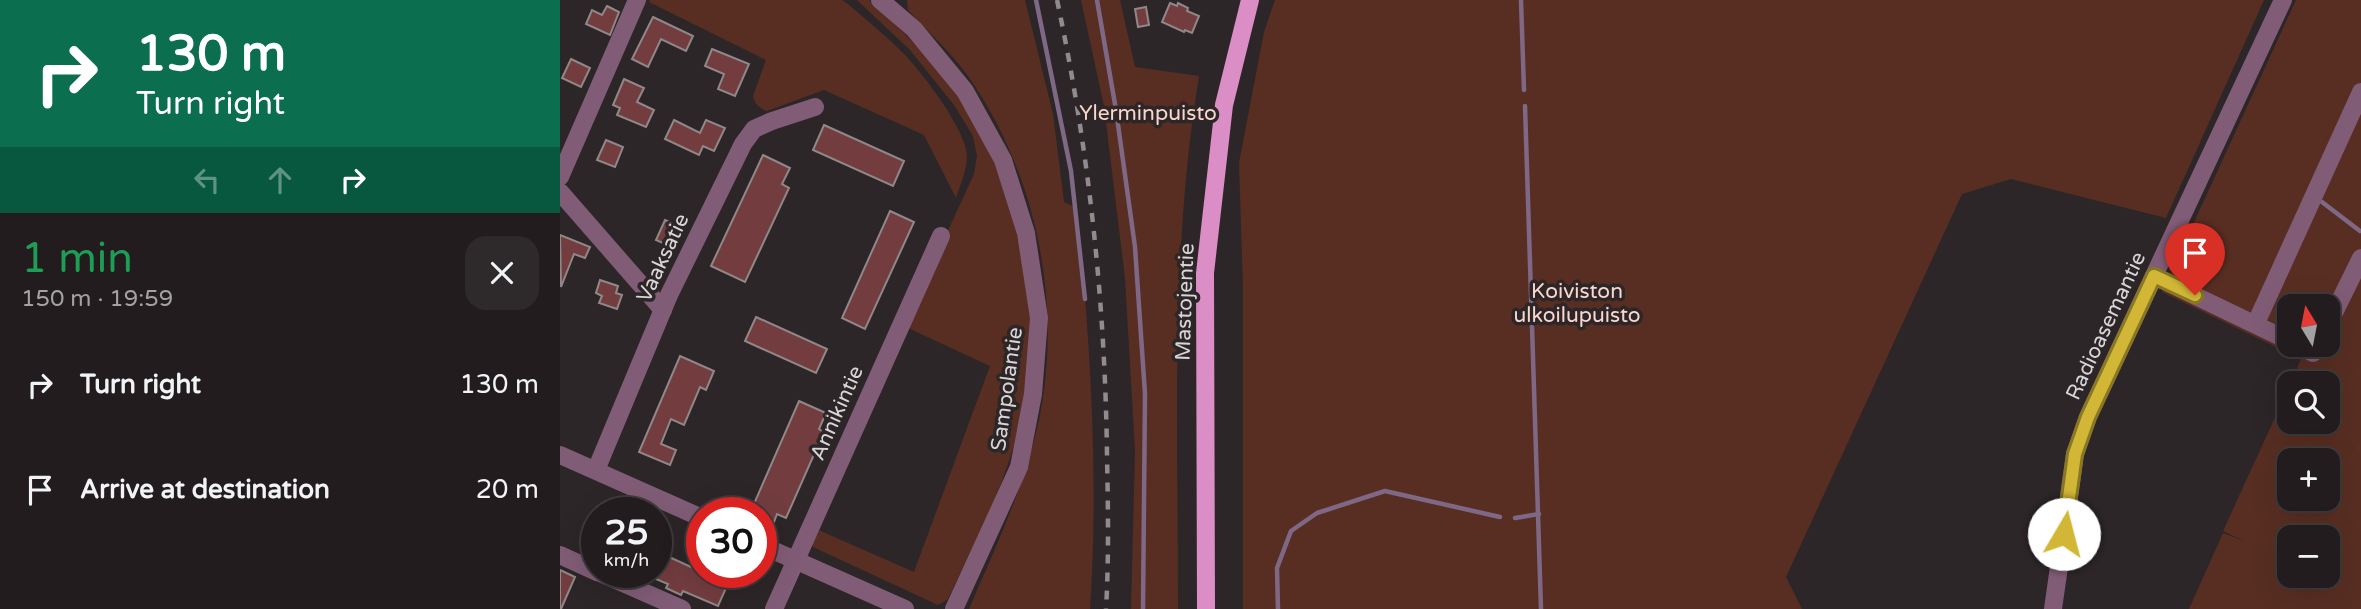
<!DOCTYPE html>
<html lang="en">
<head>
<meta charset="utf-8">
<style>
	body { margin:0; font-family:"Varela Round",sans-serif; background:#2e292b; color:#f1f3f6; height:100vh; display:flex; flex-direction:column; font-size:26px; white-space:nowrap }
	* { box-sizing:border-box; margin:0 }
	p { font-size:23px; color:#a2a1a4 }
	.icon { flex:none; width:38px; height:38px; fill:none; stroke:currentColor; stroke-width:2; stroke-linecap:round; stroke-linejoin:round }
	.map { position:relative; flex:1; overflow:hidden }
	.drawer { display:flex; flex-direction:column; background:#221c1e; width:560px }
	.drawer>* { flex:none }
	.top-card { background:#0b6e4f; color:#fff; overflow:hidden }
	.needle { width:46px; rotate:350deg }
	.fabs { position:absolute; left:1717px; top:294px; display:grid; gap:14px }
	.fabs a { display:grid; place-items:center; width:63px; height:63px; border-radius:14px; background:#221c1e; box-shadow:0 7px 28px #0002,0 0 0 2px #3f3a3c; font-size:35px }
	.speed { position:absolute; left:21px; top:497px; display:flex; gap:14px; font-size:35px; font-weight:700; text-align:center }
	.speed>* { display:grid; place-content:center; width:91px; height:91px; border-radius:50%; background:#221c1e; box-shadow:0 7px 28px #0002,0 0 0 2px #3f3a3c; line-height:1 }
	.speed small { font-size:18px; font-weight:400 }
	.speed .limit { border:10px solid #d22; background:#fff; color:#111 }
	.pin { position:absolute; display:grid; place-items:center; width:60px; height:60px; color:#fff; margin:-72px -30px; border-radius:50% 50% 50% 0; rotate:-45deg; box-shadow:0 0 7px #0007 }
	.pin .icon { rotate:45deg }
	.me { position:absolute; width:77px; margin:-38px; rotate:8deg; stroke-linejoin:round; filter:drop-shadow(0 0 5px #0008) }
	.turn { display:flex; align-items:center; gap:24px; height:147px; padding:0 21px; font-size:32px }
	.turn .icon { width:91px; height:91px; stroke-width:2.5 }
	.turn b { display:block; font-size:49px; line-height:60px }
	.lanes { display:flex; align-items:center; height:66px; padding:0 21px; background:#0003; justify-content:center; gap:35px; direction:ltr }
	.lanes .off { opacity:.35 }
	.round { display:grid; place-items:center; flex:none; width:74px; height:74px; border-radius:21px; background:#2e292b }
	.head { display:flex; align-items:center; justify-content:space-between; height:119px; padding:0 21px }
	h1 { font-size:42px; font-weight:600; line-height:52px; color:#1e9e55 }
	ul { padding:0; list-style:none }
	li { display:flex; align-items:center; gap:21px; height:105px; padding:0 21px }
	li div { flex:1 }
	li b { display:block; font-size:26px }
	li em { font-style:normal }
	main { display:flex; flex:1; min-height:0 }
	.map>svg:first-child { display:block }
</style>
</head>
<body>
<main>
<section class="drawer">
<div class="top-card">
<div class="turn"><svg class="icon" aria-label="right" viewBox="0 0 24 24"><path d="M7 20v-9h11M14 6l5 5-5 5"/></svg><div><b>130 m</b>Turn right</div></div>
<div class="lanes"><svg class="icon off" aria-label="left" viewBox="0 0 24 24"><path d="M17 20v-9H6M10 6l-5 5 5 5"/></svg><svg class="icon off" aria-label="ahead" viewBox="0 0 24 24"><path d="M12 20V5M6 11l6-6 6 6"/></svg><svg class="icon" aria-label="right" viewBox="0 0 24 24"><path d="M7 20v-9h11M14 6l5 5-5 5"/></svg></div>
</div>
<div class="head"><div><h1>1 min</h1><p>150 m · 19:59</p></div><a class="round"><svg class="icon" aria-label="close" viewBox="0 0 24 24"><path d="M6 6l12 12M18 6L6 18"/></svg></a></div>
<ul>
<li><svg class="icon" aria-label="right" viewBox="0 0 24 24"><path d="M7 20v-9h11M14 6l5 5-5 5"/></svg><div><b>Turn right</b></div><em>130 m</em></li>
<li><svg class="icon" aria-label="arrive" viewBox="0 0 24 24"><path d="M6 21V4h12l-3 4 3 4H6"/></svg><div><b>Arrive at destination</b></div><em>20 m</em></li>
</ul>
</section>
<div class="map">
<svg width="1801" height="609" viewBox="0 0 1801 609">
	<rect width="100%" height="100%" fill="#2d2628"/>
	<g fill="#582e22" fill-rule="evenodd">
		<path d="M90,0H282L288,4C307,21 328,37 345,55C364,75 406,130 407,156C407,170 400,185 396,198L364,135L264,90L207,111C199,108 195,104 193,96L206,60L89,2Z"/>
		<path d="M297,0H309C342,30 373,60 399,97C438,149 468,246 470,311C472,351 465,398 456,437C442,493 412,546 388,599L378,605L253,547L251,543L256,529L354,572L430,366L348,328L347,320L414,174L417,156L413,136L394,105L350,50Z"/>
		<path d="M347,0H465L493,114L504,202L517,208C530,340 539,476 530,609H409C435,548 465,486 479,420C503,304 477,174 408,76C391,52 367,31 348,10Z"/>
		<path d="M521,0H560L575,67L639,76C610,252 618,431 618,609H571L575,450L565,278L544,106Z"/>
		<polygon points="715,0 1704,0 1606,218 1451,179 1402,194 1226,577 1242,609 683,609 683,286 679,163 704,32"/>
		<path d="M1736,0H1801V609H1629L1663,533L1686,542L1663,531L1729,387V422H1768V383H1731L1741,359L1602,292ZM1729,306H1768V345H1729ZM1729,460H1768V499H1729ZM1729,537H1768V576H1729Z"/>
	</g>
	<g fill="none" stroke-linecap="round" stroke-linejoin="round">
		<g stroke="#7f6886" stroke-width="4.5">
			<polyline points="476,0 511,171 525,299"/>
			<polyline points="537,0 556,110 575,247 585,394 583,609"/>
			<polyline points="961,0 964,90"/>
			<polyline points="965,106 981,609"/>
			<polyline points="1762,202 1800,231"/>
			<polyline points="955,518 979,514"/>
			<polyline points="718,609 717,568 731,531 757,513 825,491 940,517"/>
		</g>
	</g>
	<g fill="#733d40" stroke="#908888" stroke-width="2">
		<polygon points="610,3 617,6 618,3 628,8 627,11 639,16 632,33 625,30 624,32 602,22"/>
		<polygon points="47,6 59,12 50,35 26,24 32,10 42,15"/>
		<polygon points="586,7 589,25 578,27 575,9"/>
		<polygon points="93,17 133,36 126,51 101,39 88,67 72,59"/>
		<polygon points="152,49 189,64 175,96 158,89 164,74 145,66"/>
		<polygon points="11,59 30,68 21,87 2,78"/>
		<polygon points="64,79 84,88 77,102 94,110 86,127 57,115 60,108 53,105"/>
		<polygon points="114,120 140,133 146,120 165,128 154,151 143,146 139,155 105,139"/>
		<polygon points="264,125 344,161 333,186 253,150"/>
		<polygon points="46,140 63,147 55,167 37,160"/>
		<polygon points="203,155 230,168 222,184 229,188 185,282 151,266"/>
		<polygon points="330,211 354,222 305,329 282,318"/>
		<polygon points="105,220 123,228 114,248 96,240"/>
		<polygon points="0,235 30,247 25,258 14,254 1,287"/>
		<polygon points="40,280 58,286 56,293 62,295 57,309 39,303 42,296 36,293"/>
		<polygon points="196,317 267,349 256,373 185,341"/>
		<polygon points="120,356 154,371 146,390 140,387 124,425 111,419 101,444 116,450 110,465 79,452"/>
		<polygon points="239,401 266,413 259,429 264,432 226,518 217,514 214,522 201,517 201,513 190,513"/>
		<polygon points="96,551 142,572 152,576 155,572 170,579 158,606 123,591 121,595 106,588 108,584 96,579"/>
		<polygon points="0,570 15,577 1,609 0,609"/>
	</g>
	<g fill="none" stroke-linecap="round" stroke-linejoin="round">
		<g stroke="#815c76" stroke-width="18">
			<polyline points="320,0 354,29 405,91 443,160 466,233 479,318 473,394 459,467 394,609"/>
			<polyline points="0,177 77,0"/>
			<polyline points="0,192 103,310"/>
			<polyline points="1594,276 1729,341"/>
			<polyline points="1696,323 1801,92"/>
			<polyline points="1768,325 1801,258"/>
			<polyline points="1737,345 1753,353 1757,345"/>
			<polyline points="0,455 142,518"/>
			<polyline points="36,470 109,295 183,144 194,129 212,121 255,107"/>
			<polyline points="201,545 345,609"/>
			<polyline points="0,555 37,572"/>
			<polyline points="38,572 122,609"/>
			<polyline points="214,609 381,236"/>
			<polyline points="1493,609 1515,454 1528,417 1723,0"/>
		</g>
		<polyline stroke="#da8ec5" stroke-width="18" points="646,609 645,273 664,105 690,0"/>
		<path stroke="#908b8c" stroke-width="4.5" stroke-dasharray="9 9" stroke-linecap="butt" d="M497,0C529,150 545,301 547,455C548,506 549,558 546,609"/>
	</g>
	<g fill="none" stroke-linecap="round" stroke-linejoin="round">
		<defs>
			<polyline id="route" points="1504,534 1515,454 1528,417 1594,276 1635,295"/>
		</defs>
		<use href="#route" stroke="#887723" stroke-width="18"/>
		<use href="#route" stroke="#d2b736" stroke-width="12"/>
	</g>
	<g text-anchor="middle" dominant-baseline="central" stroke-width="7" stroke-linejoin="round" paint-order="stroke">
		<g font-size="21" fill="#fad6cc" stroke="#2d2628">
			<text x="588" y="113">Ylerminpuisto</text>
			<text x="1017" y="291">Koiviston<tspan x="1017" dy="24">ulkoilupuisto</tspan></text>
		</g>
		<g font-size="21" fill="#d9d5d6" stroke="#2d2628">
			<text transform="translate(103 258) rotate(-65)">Vaaksatie</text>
			<text transform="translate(625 302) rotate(-88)">Mastojentie</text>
			<text transform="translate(1546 326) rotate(-65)">Radioasemantie</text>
			<text transform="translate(447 389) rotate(-82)">Sampolantie</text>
			<text transform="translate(277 413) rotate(-66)">Annikintie</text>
		</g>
	</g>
</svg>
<div class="fabs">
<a><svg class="needle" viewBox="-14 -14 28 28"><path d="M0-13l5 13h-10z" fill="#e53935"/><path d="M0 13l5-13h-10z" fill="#a2a1a4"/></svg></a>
<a><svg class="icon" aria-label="search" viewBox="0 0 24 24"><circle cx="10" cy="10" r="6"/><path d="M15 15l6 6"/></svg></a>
<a>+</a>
<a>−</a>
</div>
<div class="speed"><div>25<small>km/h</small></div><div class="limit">30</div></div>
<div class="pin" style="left:1635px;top:295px;background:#d93025"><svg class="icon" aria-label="arrive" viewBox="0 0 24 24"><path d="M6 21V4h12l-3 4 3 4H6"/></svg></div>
<svg class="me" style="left:1504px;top:534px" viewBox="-20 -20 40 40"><circle r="19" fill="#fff"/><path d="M0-13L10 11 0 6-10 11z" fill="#d2b736"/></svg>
</div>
</main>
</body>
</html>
